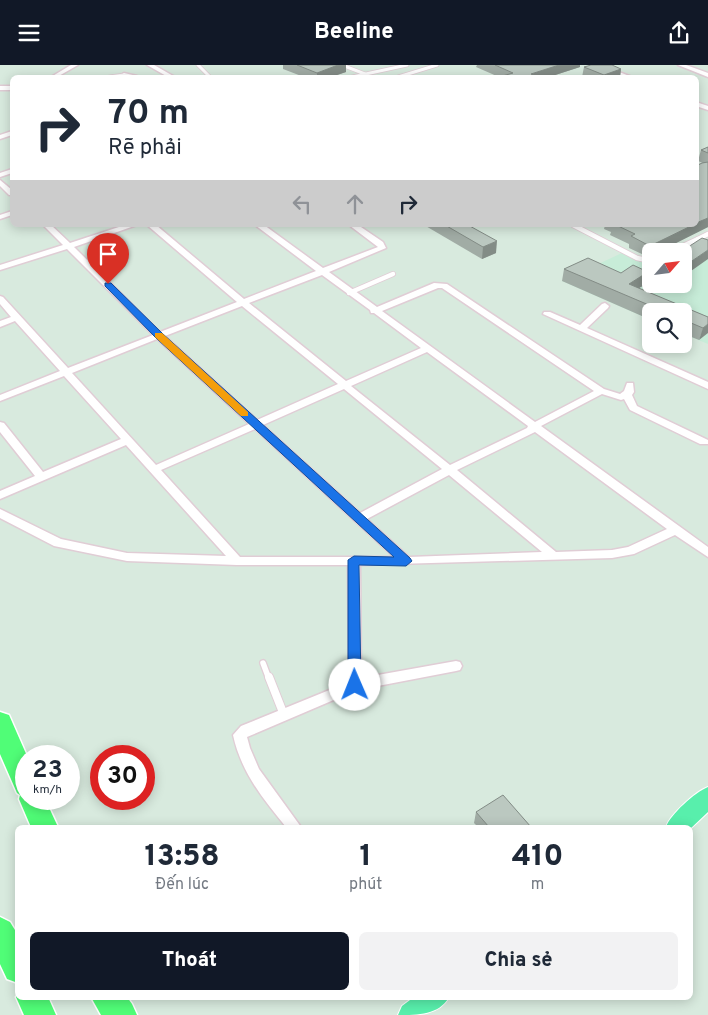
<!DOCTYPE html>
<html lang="vi">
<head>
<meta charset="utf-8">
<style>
	body { margin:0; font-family:Overpass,sans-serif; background:#f2f2f3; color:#1f2937; height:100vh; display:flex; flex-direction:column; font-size:19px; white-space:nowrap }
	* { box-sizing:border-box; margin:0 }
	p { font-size:16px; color:#747a83 }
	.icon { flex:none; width:28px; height:28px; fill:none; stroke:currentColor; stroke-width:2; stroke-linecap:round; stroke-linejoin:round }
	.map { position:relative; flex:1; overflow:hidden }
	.sheet { position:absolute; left:15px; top:760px; width:678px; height:175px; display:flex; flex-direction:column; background:#fff; border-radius:8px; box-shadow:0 2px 12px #0003 }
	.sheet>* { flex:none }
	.banner { position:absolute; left:10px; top:10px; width:689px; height:152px; border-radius:8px; box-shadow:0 2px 12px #0003; background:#fff; color:#1f2937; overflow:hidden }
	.needle { width:32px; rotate:62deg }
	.fabs { position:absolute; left:642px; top:178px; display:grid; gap:10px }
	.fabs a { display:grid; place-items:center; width:50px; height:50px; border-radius:8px; background:#fff; box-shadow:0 2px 12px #0003; font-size:25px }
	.speed { position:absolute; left:15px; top:680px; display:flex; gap:10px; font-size:25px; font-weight:700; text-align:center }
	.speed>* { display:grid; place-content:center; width:65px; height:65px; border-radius:50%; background:#fff; box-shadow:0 2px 12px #0003; line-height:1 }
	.speed small { font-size:12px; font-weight:400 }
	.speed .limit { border:8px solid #d22; background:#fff; color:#111 }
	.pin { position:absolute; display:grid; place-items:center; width:42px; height:42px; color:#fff; margin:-51px -21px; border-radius:50% 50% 50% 0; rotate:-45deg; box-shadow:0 0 5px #0007 }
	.pin .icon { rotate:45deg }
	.me { position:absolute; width:55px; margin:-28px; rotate:359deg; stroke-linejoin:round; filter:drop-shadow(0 0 4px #0008) }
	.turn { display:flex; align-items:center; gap:18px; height:105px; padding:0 15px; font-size:22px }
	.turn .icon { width:65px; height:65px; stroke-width:2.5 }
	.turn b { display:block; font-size:35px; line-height:42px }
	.lanes { display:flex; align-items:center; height:48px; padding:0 15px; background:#0003; justify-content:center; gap:25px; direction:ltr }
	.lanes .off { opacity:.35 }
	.eta { display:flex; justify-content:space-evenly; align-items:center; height:85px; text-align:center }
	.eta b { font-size:30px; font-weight:800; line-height:35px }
	.cta { display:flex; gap:10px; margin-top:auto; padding:10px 15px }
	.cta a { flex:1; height:58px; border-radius:8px; background:#111827; color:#fff; font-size:20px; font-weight:800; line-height:58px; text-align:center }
	.cta a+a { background:#f2f2f3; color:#1f2937 }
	header { display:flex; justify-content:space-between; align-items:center; height:65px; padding:0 15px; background:#111827; color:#fff; font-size:22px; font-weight:800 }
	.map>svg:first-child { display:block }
</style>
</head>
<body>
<header><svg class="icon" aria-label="menu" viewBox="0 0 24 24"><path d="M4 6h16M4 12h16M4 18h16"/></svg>Beeline<svg class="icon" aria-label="share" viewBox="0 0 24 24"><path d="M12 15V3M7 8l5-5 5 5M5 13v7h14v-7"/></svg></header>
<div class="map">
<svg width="708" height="950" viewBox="0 0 708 950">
	<rect width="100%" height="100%" fill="#d8eade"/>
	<polygon fill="#c7ecd8" points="698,174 708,178 708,279 684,269 684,246 651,246 651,255 562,216 624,187 651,196 651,219 684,219 684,186 672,186"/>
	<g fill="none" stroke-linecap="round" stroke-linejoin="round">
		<defs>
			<g id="lane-far3">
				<polyline points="198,0 210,12"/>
				<polyline points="342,0 365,9"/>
				<polyline points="109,12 124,10"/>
				<polyline points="352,12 407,0"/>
				<polyline points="398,12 437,0"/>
			</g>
			<g id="lane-far2">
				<polyline points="573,160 637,193 651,196"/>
				<polyline points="698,174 708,169"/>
				<polyline points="672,186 698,174 708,178"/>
				<polyline points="349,228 393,209"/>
			</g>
			<polyline id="lane-far1" points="263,598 269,614"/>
			<polyline id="lane" points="269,612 284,650"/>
			<g id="street">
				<polygon points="71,0 78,0 57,12 51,12"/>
				<polygon points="147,0 154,0 175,12 168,12"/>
				<polygon points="593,0 601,0 632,12 625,12"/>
				<polygon points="678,0 686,0 708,8 708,12"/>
				<polygon points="124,8 137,11 138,12 122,11 121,10"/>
				<rect x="0" y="21" width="12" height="4"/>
				<polygon points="696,37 708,41 708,45 696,41"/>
				<polygon points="12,66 12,70 0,74 0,70"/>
				<polygon points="12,104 12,108 0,112 0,108"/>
				<polygon points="0,115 12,125 12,130 9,130 0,121"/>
				<polygon points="12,146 12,150 0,154 0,150"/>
				<path d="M43,160H51L70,178L125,160H137L74,182L160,267L237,237L147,160H156L244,234L316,206L255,160H264L323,203L378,182L349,160H358L383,177L386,183L329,207L377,242L434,218L447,219L604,324L620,329L624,326L627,318H633L634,327L632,330L637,341L708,375V379H700L630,345L624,334L621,335L602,329L541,361L708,482V492L675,470L634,489L612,493L360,500L361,613L456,596L460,597L462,601L460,605L456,606L357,625L247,672L250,683L259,704L301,762H286C263,734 241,707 233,670L241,661L349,617L348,500H237L127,496L54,481L0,453V444L61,474L127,488L226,491L126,380L0,434V426L35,411L0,367V357L4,358L43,407L121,374L64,311L0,336V330L60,306L15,256L0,262V256L11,252L0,239V231L3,232L68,303L153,270L67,184L0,205V200L63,180ZM322,210L370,245L371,248H374L421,283L346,316L249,238ZM438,223H442L594,326L535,357L382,246ZM242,241L338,319L257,355L165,271ZM157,274L249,359L156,400L72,308ZM427,287L528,361L527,363L450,400L351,321ZM344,324L442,404L360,448L263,360ZM255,364L394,492H240L161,405ZM535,367L667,464L628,482L612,485L556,487L457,405ZM449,410L542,487L409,492L367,454Z"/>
				<polygon points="605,238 609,241 608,243 587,263 708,317 708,324 543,249 544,247 550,247 580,260 602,239"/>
			</g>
			<g id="primary">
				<path d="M708,722V747L690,764V762H666C670,750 695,727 708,722Z"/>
				<path d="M414,932H449C439,950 418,950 398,950L402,941Z"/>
			</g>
			<g id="highway">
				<polygon points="0,647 9,650 27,691 26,734 45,734 58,762 31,762 19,734 20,730 17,728 0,689"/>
				<polygon points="0,852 10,857 18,870 18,918 7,914 0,899"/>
				<polygon points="18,930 18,932 48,932 56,950 24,950 16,932"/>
				<polygon points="91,932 127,932 132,939 137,950 101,950"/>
			</g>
		</defs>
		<use href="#lane-far3" stroke="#e0cdd5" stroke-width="4.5"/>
		<use href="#lane-far2" stroke="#e0cdd5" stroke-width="6"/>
		<use href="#lane-far1" stroke="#e0cdd5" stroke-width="8"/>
		<use href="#lane" stroke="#e0cdd5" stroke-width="10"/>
		<use href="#street" stroke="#e0cdd5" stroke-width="3"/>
		<use href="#primary" stroke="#fff" stroke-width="2"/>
		<use href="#highway" stroke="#fff" stroke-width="3"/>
		<use href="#lane-far3" stroke="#fff" stroke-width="3"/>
		<use href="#lane-far2" stroke="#fff" stroke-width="4.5"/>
		<use href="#lane-far1" stroke="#fff" stroke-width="5.5"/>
		<use href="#lane" stroke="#fff" stroke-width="8"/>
		<use href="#street" fill="#fff" fill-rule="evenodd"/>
		<use href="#primary" fill="#58efac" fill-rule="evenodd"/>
		<use href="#highway" fill="#50fd77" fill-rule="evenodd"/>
	</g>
	<g fill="#a1aca5">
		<polygon points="283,0 346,0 346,7 331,12 304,12 283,4"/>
		<polygon points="477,0 580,0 580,2 549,12 499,12 476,2"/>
		<polygon points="584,2 621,4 620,12 582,12"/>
		<polygon points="708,82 708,162 660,186 651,186 649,192 644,190 629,183 629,179 610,170 611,167 604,164 605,160 696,160 703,98 698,96 701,85"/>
		<polygon points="424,160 468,160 496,188 482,194"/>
		<polygon points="564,204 621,208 648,207 646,219 638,223 708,252 699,275 684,269 684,246 651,246 651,255 562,216"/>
		<polygon points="664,219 683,219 676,224"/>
		<polygon points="476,747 531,762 478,762 474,758"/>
	</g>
	<g fill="#838c86">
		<polygon points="338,0 346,0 346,7 331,12 317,12 317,8"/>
		<polygon points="559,0 580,0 580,2 549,12 530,12 531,9"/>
		<polygon points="621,4 620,12 604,12 604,10"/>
		<polygon points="708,153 708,162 660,186 651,186 651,191 649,192 652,180 693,160 696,160 696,158"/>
		<polygon points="497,176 496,188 482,194 483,182"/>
		<polygon points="708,185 708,194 691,206 688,215 684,218 684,207 686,200"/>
		<polygon points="648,207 646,219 626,231 629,219"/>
		<polygon points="678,219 683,219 676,224"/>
		<polygon points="708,259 708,268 699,275 703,263"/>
	</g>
	<g fill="#bbc8c0" stroke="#838c86">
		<polygon points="297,0 338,0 317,8"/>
		<polygon points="495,0 559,0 531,9 539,12 499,12 513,8"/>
		<polygon points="591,0 612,0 621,4 604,10 584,2"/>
		<polygon points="708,82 708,88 701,85"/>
		<polygon points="708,97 708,153 696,158 696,101 702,98"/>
		<polygon points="445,160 468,160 497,176 483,182"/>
		<polygon points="616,160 693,160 652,180 646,179 631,171 635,169"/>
		<polygon points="702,173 708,175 708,185 686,200 692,203 684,209 684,186 682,186"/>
		<polygon points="588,193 621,208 633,200 648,207 629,219 708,252 708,259 703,263 684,255 684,246 663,246 564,204"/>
		<polygon points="503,730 531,762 489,762 476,747"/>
	</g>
	<polygon fill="#1a73e8" stroke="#114b97" points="105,218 111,218 163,269 410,493 412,496 406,501 359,500 361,620 359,623 355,625 350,623 348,620 348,495 354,491 394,492 156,273 105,221"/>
	<polygon fill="#f59e0b" points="155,268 162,268 248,347 248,351 241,351 155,272"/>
</svg>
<div class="fabs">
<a><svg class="needle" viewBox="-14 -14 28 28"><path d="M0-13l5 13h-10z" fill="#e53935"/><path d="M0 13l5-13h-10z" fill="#747a83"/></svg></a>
<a><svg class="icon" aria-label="search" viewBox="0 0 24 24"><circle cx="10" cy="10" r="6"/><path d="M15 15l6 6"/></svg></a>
</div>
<div class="speed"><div>23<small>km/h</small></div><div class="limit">30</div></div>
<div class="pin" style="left:108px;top:219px;background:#d93025"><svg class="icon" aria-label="arrive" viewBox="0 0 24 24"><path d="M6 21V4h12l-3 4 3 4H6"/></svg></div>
<svg class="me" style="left:355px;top:620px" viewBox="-20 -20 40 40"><circle r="19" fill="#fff"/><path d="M0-13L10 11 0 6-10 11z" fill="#1a73e8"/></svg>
<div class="banner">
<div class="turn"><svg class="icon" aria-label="right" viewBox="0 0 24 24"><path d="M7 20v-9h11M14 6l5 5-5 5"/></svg><div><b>70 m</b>Rẽ phải</div></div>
<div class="lanes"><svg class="icon off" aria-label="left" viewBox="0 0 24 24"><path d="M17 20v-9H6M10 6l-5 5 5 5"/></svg><svg class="icon off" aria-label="ahead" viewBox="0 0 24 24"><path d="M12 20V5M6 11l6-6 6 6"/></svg><svg class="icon" aria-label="right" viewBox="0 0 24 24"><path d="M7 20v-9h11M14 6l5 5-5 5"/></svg></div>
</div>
<section class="sheet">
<div class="eta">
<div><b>13:58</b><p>Đến lúc</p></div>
<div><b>1</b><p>phút</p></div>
<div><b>410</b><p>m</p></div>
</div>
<div class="cta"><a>Thoát</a><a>Chia sẻ</a></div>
</section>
</div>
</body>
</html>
